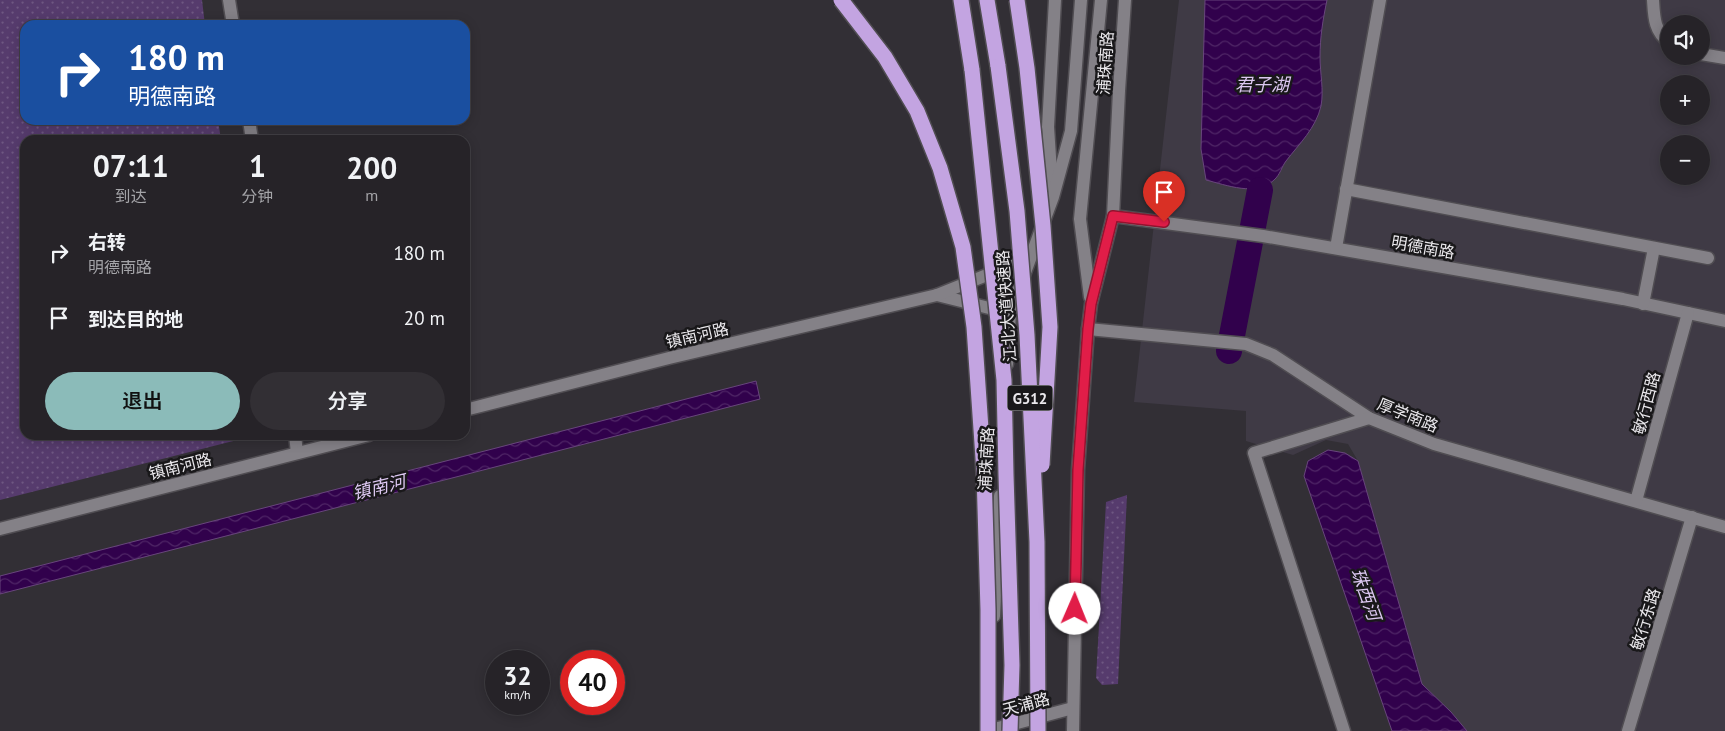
<!DOCTYPE html>
<html lang="zh">
<head>
<meta charset="utf-8">
<style>
	body { margin:0; font-family:"PT Sans","Noto Sans SC",sans-serif; background:#322f34; color:#f1f3f6; height:100vh; display:flex; flex-direction:column; font-size:19px; white-space:nowrap }
	* { box-sizing:border-box; margin:0 }
	p { font-size:16px; color:#a4a4a8 }
	.icon { flex:none; width:28px; height:28px; fill:none; stroke:currentColor; stroke-width:2; stroke-linecap:round; stroke-linejoin:round }
	.map { position:relative; flex:1; overflow:hidden }
	.side { position:absolute; left:20px; top:135px; width:450px; height:305px; display:flex; flex-direction:column; background:#262328; border-radius:15px; box-shadow:0 2px 12px #0003,0 0 0 1px #424045 }
	.side>* { flex:none }
	.hud { position:absolute; left:20px; top:20px; width:450px; height:105px; border-radius:15px; box-shadow:0 2px 12px #0003,0 0 0 1px #424045; background:#1a4fa0; color:#fff; overflow:hidden }
	.controls { position:absolute; left:1660px; top:15px; display:grid; gap:10px }
	.controls a { display:grid; place-items:center; width:50px; height:50px; border-radius:50%; background:#262328; box-shadow:0 2px 12px #0003,0 0 0 1px #424045; font-size:25px }
	.speed { position:absolute; left:485px; top:650px; display:flex; gap:10px; font-size:25px; font-weight:700; text-align:center }
	.speed>* { display:grid; place-content:center; width:65px; height:65px; border-radius:50%; background:#262328; box-shadow:0 2px 12px #0003,0 0 0 1px #424045; line-height:1 }
	.speed small { font-size:12px; font-weight:400 }
	.speed .limit { border:8px solid #d22; background:#fff; color:#111 }
	.pin { position:absolute; display:grid; place-items:center; width:42px; height:42px; color:#fff; margin:-51px -21px; border-radius:50% 50% 50% 0; rotate:-45deg; box-shadow:0 0 5px #0007 }
	.pin .icon { rotate:45deg }
	.me { position:absolute; width:55px; margin:-28px; rotate:1deg; stroke-linejoin:round; filter:drop-shadow(0 0 4px #0008) }
	.turn { display:flex; align-items:center; gap:18px; height:105px; padding:0 25px; font-size:22px }
	.turn .icon { width:65px; height:65px; stroke-width:2.5 }
	.turn b { display:block; font-size:35px; line-height:42px }
	.eta { display:flex; justify-content:space-evenly; align-items:center; height:85px; text-align:center }
	.eta b { font-size:30px; font-weight:600; line-height:35px }
	.action { display:flex; gap:10px; margin-top:auto; padding:10px 25px }
	.action a { flex:1; height:58px; border-radius:30px; background:#8bbbb9; color:#111; font-size:20px; font-weight:600; line-height:58px; text-align:center }
	.action a+a { background:#322f34; color:#f1f3f6 }
	ul { padding:0; list-style:none }
	li { display:flex; align-items:center; gap:15px; height:65px; padding:0 25px }
	li div { flex:1 }
	li b { display:block; font-size:19px }
	li em { font-style:normal }
	.map>svg:first-child { display:block }
</style>
</head>
<body>
<div class="map">
<svg width="1725" height="731" viewBox="0 0 1725 731">
	<defs>
		<pattern id="grass-dots" width="8" height="8" patternUnits="userSpaceOnUse" patternTransform="scale(1.25)"><rect width="8" height="8" fill="#563b6d"/><path d="M2 2h.1M6 6h.1" fill="none" stroke="#6e5782" stroke-width="1.8" stroke-linecap="round"/></pattern>
		<pattern id="water-waves" width="16" height="10" patternUnits="userSpaceOnUse" patternTransform="scale(1.25)"><rect width="16" height="10" fill="#31014c"/><path d="M0 5q4-4 8 0t8 0" fill="none" stroke="#4f2666"/></pattern>
	</defs>
	<rect width="100%" height="100%" fill="#322f35"/>
	<path fill="#3f3a45" fill-rule="evenodd" d="M1179,0H1725V731H1467L1451,712L1422,684L1358,461L1348,444L1326,440L1293,455L1246,441V411L1134,402ZM1669,24H1701V56H1669ZM1669,84H1701V116H1669ZM1669,144H1701V176H1669Z"/>
	<g fill="url(#grass-dots)">
		<polygon points="0,0 202,0 205,25 25,25 25,120 218,120 221,140 25,140 25,435 257,435 0,500"/>
		<polygon points="1127,495 1118,684 1102,685 1096,678 1106,502"/>
	</g>
	<g fill="url(#water-waves)" stroke="#68467c">
		<path d="M1205,0H1327C1323,19 1320,37 1320,57C1320,73 1324,90 1321,106C1316,128 1299,144 1286,161C1282,166 1280,175 1274,180C1257,197 1226,185 1206,180L1201,149Z"/>
		<polygon points="756,381 760,399 0,594 0,576"/>
		<polygon points="1328,450 1345,453 1358,461 1422,684 1451,712 1467,731 1392,731 1304,476 1308,461"/>
	</g>
	<g fill="none" stroke-linecap="round" stroke-linejoin="round">
		<polyline stroke="#31014c" stroke-width="26" points="1229,351 1260,190"/>
		<defs>
			<g id="minor">
				<polyline points="229,0 233,25"/>
				<path d="M1653,0C1654,16 1654,32 1669,42"/>
				<polyline points="1701,54 1725,58"/>
				<polyline points="249,120 252,140"/>
				<polyline points="1052,187 1048,127 1055,0"/>
				<polyline points="1346,189 1708,258"/>
				<polyline points="1113,216 1263,236 1466,271 1623,299 1725,321"/>
				<polyline points="1336,248 1380,0"/>
				<polyline points="937,295 1005,312"/>
				<polyline points="1090,297 1080,219 1101,0"/>
				<polyline points="1643,304 1654,248"/>
				<polyline points="1088,329 1246,344 1273,355 1369,418 1434,444 1725,527"/>
				<polyline points="1007,364 1010,313 1053,197 1071,131 1081,0"/>
				<polyline points="465,410 669,358 937,295 1029,258"/>
				<polyline points="295,435 297,453"/>
				<polyline points="1636,501 1688,313"/>
				<polyline points="0,529 369,435"/>
				<polyline points="994,616 1000,496"/>
				<polyline points="987,731 1073,708"/>
				<polyline points="1073,731 1078,470 1088,329 1091,304 1113,216 1119,91 1125,0"/>
				<polyline points="1344,731 1254,453 1369,418"/>
				<polyline points="1628,731 1692,517"/>
			</g>
			<g id="highway">
				<polyline points="961,0 972,70"/>
				<polyline points="987,0 998,66"/>
			</g>
		</defs>
		<use href="#minor" stroke="#504d52" stroke-width="15"/>
		<use href="#highway" stroke="#504d52" stroke-width="18"/>
		<use href="#minor" stroke="#848187" stroke-width="12"/>
		<use href="#highway" stroke="#c3a4e1" stroke-width="15"/>
		<defs>
			<g id="highway-bridge">
				<polyline points="841,0 885,57 917,111 940,168 963,247 974,327 984,473 988,610 988,731"/>
				<polyline points="1017,0 1027,68 1043,226 1050,327 1042,465"/>
				<polyline points="998,66 1017,211 1027,335 1037,542 1038,731"/>
				<polyline points="972,70 1004,380 1006,475 1012,665 1010,731"/>
			</g>
		</defs>
		<use href="#highway-bridge" stroke="#504d52" stroke-width="18" stroke-linecap="butt"/>
		<use href="#highway-bridge" stroke="#c3a4e1" stroke-width="15"/>
	</g>
	<g fill="none" stroke-linecap="round" stroke-linejoin="round">
		<defs>
			<polyline id="route" points="1075,609 1078,470 1088,329 1091,304 1113,216 1164,222"/>
		</defs>
		<use href="#route" stroke="#92132f" stroke-width="12"/>
		<use href="#route" stroke="#e11d48" stroke-width="9"/>
	</g>
	<g text-anchor="middle" dominant-baseline="central" stroke-width="5" stroke-linejoin="round" paint-order="stroke">
		<rect fill="#19181a" stroke="#abaaad" stroke-width="1" x="1007.5" y="385.5" width="45" height="25" rx="4"/>
		<g font-size="15" font-weight="bold" fill="#eae8ec">
			<text x="1030" y="398">G312</text>
		</g>
		<g font-size="16" fill="#eae8ec" stroke="#19181a">
			<text transform="translate(1105 63) rotate(-86)">浦珠南路</text>
			<text transform="translate(1423 247) rotate(10)">明德南路</text>
			<text transform="translate(1006 306) rotate(-94)">江北大道快速路</text>
			<text transform="translate(697 335) rotate(-13)">镇南河路</text>
			<text transform="translate(1646 403) rotate(-75)">敏行西路</text>
			<text transform="translate(1408 415) rotate(22)">厚学南路</text>
			<text transform="translate(986 459) rotate(-87)">浦珠南路</text>
			<text transform="translate(180 466) rotate(-14)">镇南河路</text>
			<text transform="translate(1645 619) rotate(-73)">敏行东路</text>
			<text transform="translate(1026 704) rotate(-15)">天浦路</text>
		</g>
		<g font-size="18" font-style="italic" fill="#dcc7f1" stroke="#19181a">
			<text x="1262" y="84">君子湖</text>
			<text transform="translate(379 487) rotate(-14)">镇南河</text>
			<text transform="translate(1366 594) rotate(70)">珠西河</text>
		</g>
	</g>
</svg>
<div class="controls">
<a><svg class="icon" aria-label="sound" viewBox="0 0 24 24"><path d="M4 9h4l5-4v14l-5-4H4zM17 9q2 3 0 6"/></svg></a>
<a>+</a>
<a>−</a>
</div>
<div class="speed"><div>32<small>km/h</small></div><div class="limit">40</div></div>
<div class="pin" style="left:1164px;top:222px;background:#d93025"><svg class="icon" aria-label="arrive" viewBox="0 0 24 24"><path d="M6 21V4h12l-3 4 3 4H6"/></svg></div>
<svg class="me" style="left:1075px;top:609px" viewBox="-20 -20 40 40"><circle r="19" fill="#fff"/><path d="M0-13L10 11 0 6-10 11z" fill="#e11d48"/></svg>
<div class="hud">
<div class="turn"><svg class="icon" aria-label="right" viewBox="0 0 24 24"><path d="M7 20v-9h11M14 6l5 5-5 5"/></svg><div><b>180 m</b>明德南路</div></div>
</div>
<section class="side">
<div class="eta">
<div><b>07:11</b><p>到达</p></div>
<div><b>1</b><p>分钟</p></div>
<div><b>200</b><p>m</p></div>
</div>
<ul>
<li><svg class="icon" aria-label="right" viewBox="0 0 24 24"><path d="M7 20v-9h11M14 6l5 5-5 5"/></svg><div><b>右转</b><p>明德南路</p></div><em>180 m</em></li>
<li><svg class="icon" aria-label="arrive" viewBox="0 0 24 24"><path d="M6 21V4h12l-3 4 3 4H6"/></svg><div><b>到达目的地</b></div><em>20 m</em></li>
</ul>
<div class="action"><a>退出</a><a>分享</a></div>
</section>
</div>
</body>
</html>
